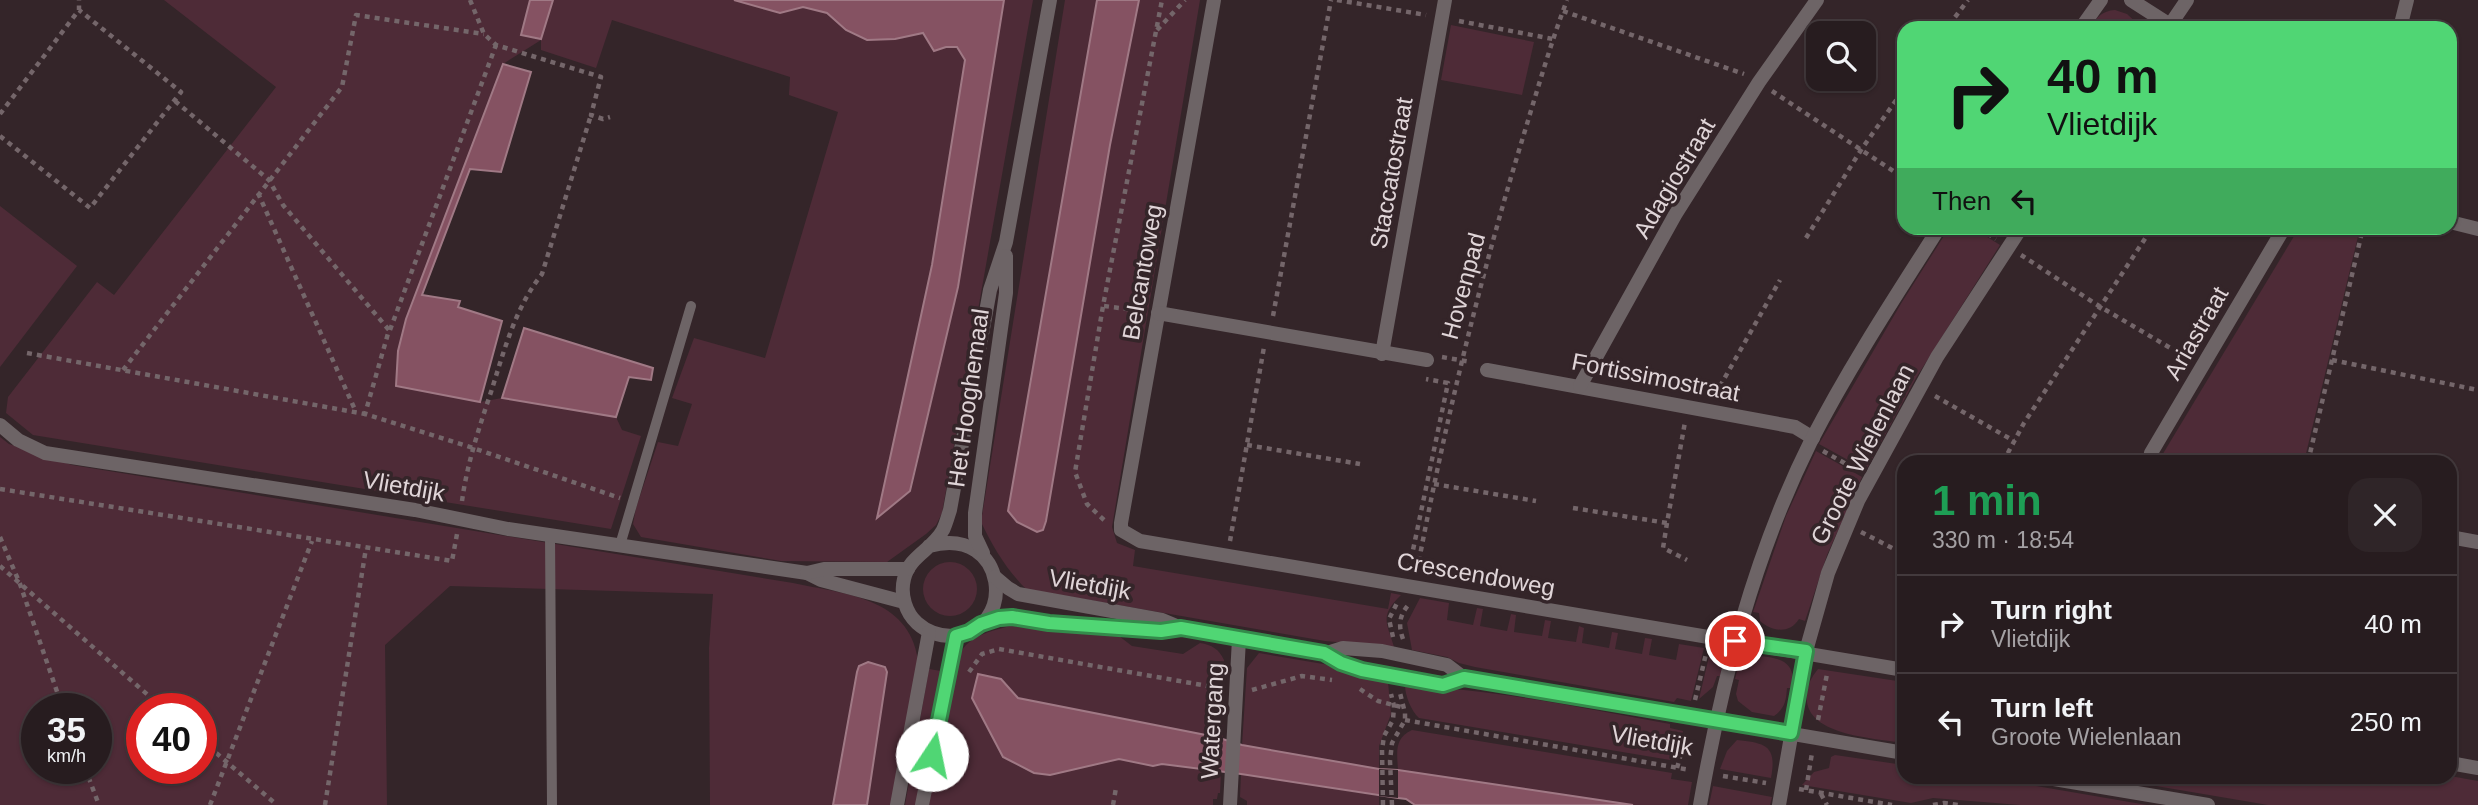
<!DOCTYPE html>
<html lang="en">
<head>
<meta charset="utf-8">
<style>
	body { margin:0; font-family:Arial,sans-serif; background:#2f2528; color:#f1f3f6; height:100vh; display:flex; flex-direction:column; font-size:26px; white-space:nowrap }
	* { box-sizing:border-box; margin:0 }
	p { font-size:23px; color:#a4a1a4 }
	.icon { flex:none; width:38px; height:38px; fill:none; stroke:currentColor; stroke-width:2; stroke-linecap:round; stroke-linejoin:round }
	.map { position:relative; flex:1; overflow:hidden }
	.drawer { position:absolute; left:1897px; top:455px; width:560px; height:329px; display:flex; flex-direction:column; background:#271c1f; border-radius:21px; box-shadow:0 2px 5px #0004,0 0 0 2px #433a3d }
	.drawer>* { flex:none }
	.guide { position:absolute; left:1897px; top:21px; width:560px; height:214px; border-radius:21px; box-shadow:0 2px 5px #0004,0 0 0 2px #433a3d; background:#50d674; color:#111; overflow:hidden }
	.fabs { position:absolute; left:1806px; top:21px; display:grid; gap:14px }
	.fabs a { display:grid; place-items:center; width:70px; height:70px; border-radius:14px; background:#271c1f; box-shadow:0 2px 5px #0004,0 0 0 2px #433a3d; font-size:35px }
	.speed { position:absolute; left:21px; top:693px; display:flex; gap:14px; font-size:35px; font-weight:700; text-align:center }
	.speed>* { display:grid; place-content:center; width:91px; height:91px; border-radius:50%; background:#271c1f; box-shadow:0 2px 5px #0004,0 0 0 2px #433a3d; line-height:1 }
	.speed small { font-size:18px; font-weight:400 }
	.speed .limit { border:10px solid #d22; background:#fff; color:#111 }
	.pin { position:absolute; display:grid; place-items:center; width:60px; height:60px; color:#fff; margin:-30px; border:4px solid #fff; border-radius:50%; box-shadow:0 2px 7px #0007 }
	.me { position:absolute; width:77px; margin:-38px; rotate:11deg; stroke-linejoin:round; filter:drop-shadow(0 0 5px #0008) }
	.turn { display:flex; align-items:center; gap:24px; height:147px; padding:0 35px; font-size:32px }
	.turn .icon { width:91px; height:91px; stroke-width:2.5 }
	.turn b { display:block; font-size:49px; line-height:60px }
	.then { display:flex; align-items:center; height:66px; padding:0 35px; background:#0003; gap:14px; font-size:26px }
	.round { display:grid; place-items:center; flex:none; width:74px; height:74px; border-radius:21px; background:#2f2528 }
	.headline { display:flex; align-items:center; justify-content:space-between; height:119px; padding:0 35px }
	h1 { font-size:42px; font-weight:600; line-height:52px; color:#1e9e55 }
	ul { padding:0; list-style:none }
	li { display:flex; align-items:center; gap:21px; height:98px; padding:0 35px; border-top:2px solid #433a3d }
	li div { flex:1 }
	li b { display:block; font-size:26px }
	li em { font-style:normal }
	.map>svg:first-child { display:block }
</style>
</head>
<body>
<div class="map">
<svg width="2478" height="805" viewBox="0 0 2478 805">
	<rect width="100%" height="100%" fill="#342529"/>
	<g fill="#4e2b37" fill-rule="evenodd">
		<polygon points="164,0 530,0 521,34 541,39 553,0 734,0 780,13 803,7 827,13 846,30 895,39 924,33 946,47 957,47 965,60 932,265 878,517 911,491 958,287 1004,0 1033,0 942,513 936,525 926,534 887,562 781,561 641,537 633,524 636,508 658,442 678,446 692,404 672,398 694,338 765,358 838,112 789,95 790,77 612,20 596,68 541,50 541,40 503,64 406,319 398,351 480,402 502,398 616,417 622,430 641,436 611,529 33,435 6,413 8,397 97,282 114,295 276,87"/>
		<path d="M1065,0H1200L1112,527L1117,543L1135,550L1133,566L1388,609L1391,593L1401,595C1379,616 1387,623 1394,647L1325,641L1026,589C1006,569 993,547 981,522Z"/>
		<path d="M2115,10L2127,14L2142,28H2089C2097,17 2102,11 2115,10Z"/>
		<polygon points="1451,25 1534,42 1522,95 1441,80"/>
		<polygon points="0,206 77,266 0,367"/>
		<polygon points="1949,228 1973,228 2000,245 1916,378 1866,470 1819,444 1902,302"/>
		<polygon points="2299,228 2360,228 2304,462 2158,462"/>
		<path d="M0,437L9,444L72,465L793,583C844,594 909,597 918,660L893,805H867L885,667C875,662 869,661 859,666L833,805H710L709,648L713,594L450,586L385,645L387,805H0ZM37,709H96V768H37ZM142,709H201V768H142Z"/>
		<path d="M1816,451L1862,477L1827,555L1805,621L1799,619C1790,634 1772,632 1760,621L1759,613L1753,612L1786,516Z"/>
		<circle cx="950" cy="589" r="27"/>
		<polygon points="1420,598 1449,603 1447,620 1473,625 1477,608 1483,609 1480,626 1507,631 1511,614 1516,615 1514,632 1542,636 1545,620 1551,621 1548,638 1576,642 1579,626 1584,628 1582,643 1609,648 1612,632 1618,633 1615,649 1642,654 1645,638 1652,639 1649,655 1676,660 1679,644 1704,648 1691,701 1677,698 1674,702 1475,667 1459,663 1447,657 1412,650 1407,623"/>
		<path d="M1011,626L1050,631L1115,633L1132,646L1183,654L1200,643C1212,645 1219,649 1224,660L1223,739L1018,698L1001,679L972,697L1003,757L1050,775L1118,759L1153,766L1162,764L1221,772L1220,793H1218L1217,799H1213V805H929C934,776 949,661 966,645C977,634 997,629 1011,626Z"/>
		<path d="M1711,648C1724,656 1724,662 1720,676H1717L1713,687L1699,699Z"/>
		<polygon points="1259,653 1329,665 1366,679 1388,682 1391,714 1379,746 1379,769 1242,745 1247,668"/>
		<path d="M1753,655C1777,658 1797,659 1792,688H1787C1786,701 1785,708 1774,716L1752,712L1738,701L1736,694L1739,680L1735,679C1738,666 1741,659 1753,655Z"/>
		<polygon points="929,669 941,671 918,805 905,805"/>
		<path d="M1818,669L1904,682V743C1875,738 1801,736 1807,693C1809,682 1811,678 1818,669Z"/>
		<path d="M1405,685C1425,689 1444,688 1464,690C1533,697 1602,712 1670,724V728L1683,731L1676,761L1419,718C1411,711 1405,695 1405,685Z"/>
		<path d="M1412,730L1672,773L1671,779L1692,782L1688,805H1633L1398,770C1397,753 1394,738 1412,730Z"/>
		<path d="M1737,740C1766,743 1777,746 1771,778L1720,769L1727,751Z"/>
		<polygon points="1835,755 1904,765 1904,777 1983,777 2147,805 2020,805 1933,798 1911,803 1802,785 1814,772 1829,768 1831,757"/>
		<polygon points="1241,774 1379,796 1379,805 1247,805 1247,801 1240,797"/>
		<polygon points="2450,776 2478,781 2478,805 2268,805 2103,777"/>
		<polygon points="1713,786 1772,797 1770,805 1709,805"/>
	</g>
	<g fill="#855262" stroke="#a07985" stroke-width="2">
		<polygon points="530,0 553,0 541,39 521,35"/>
		<polygon points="734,0 1004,0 958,287 910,491 877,518 932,265 965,60 957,47 946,47 934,51 923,33 895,39 867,40 846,30 827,13 803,7 780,13"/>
		<polygon points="1097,0 1139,0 1110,145 1046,521 1043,530 1037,532 1017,522 1008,511"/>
		<polygon points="503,64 531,72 501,172 470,169 422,295 460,301 458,307 502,321 480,402 396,386 398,351 406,319"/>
		<polygon points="524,328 653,368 651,380 629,377 616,417 502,398"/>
		<polygon points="868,662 885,667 887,672 867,805 833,805 857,672 859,666"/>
		<polygon points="978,674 1001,679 1018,698 1216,737 1242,745 1379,769 1398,770 1633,805 1415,805 1406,799 1398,798 1241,774 1162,764 1153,766 1119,759 1050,775 1034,773 1003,757 972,698"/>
	</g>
	<polygon fill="#342529" points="1379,769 1398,770 1398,798 1379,796"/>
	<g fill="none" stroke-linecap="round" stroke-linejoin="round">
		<g stroke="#74666a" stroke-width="4.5" stroke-dasharray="5 5" stroke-linecap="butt">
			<polyline points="470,0 484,34 496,45 601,77 591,115 603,119 610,117"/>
			<polyline points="1337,0 1426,15"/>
			<polyline points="1563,11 1744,74"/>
			<polyline points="1459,21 1553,39"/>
			<polyline points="1949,25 1968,0"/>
			<polyline points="1157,30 1185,0"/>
			<polyline points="1772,91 1904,178"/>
			<polyline points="175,101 269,180 283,205 389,330 365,414 473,448 620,498"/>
			<polyline points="0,114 79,10 79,0"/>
			<polyline points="0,136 90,208 181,92 79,10"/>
			<polyline points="258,193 356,412"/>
			<polyline points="1979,228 1996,239"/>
			<polyline points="1806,238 1861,150 1904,89"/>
			<polyline points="2021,255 2099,306 2189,359"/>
			<polyline points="1104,306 1143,311"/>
			<polyline points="1273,316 1331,0"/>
			<polyline points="390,330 496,45"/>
			<polyline points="27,353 365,414"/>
			<polyline points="1442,357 1471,362"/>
			<polyline points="2332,360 2478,390"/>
			<polyline points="123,370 342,87 356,15 484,34"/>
			<polyline points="1715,395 1780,280"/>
			<polyline points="1935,396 2014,441"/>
			<polyline points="1247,445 1360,464"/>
			<polyline points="1823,451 1855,469"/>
			<polyline points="2003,462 2024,423 2152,228"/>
			<polyline points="2308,462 2363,228"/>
			<polyline points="1434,484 1536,501"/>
			<polyline points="0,489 452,561 457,534"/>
			<path d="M462,501C467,464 479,428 491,392C504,351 515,308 542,274L591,115"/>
			<polyline points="1573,508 1667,523 1685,422"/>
			<polyline points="1104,520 1087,504 1075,472 1103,306 1162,0"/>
			<polyline points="1667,523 1663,548 1687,560"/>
			<polyline points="1861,532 1904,554"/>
			<polyline points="0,537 20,584 63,709"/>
			<polyline points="1230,541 1264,347"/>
			<polyline points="0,566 164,709"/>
			<polyline points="1409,569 1448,383 1426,379"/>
			<path d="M1417,571C1444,428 1478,286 1520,147C1535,98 1549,48 1567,0"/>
			<polyline points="1393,637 1389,619 1397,603"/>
			<path d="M1403,639C1398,625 1399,615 1410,603"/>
			<polyline points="969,672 982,654 999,649 1219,688"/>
			<polyline points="1360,689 1378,701 1405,708"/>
			<polyline points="1252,690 1302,676 1332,680"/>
			<polyline points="1695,700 1706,654"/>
			<polyline points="1405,720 1690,770"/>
			<polyline points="1818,720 1827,674"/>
			<polyline points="201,740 277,805"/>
			<polyline points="85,768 99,805"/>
			<polyline points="1677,768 1687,733"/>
			<polyline points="1723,776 1766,783"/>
			<polyline points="1799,789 1892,805"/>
			<polyline points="1806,790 1812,753"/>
			<polyline points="1821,794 1827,805"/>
			<polyline points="210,805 312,541"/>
			<polyline points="325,805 366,548"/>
			<polyline points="1113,805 1116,788"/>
			<polyline points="1383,805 1382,750 1384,736 1393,720 1394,706 1391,694"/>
			<polyline points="1392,805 1390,761 1392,743 1405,720 1405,713 1400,693"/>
			<polyline points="1933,805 1944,803 1958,805"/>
		</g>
		<g stroke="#6d6466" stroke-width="10">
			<polyline points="550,535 552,805"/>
			<polyline points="620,545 691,306"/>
		</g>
		<g stroke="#6d6466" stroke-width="14">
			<polyline points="1214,0 1121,523 1121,530 1140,541 1904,670"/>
			<polyline points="2131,0 2170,25"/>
			<polyline points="2081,28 2101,0"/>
			<polyline points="2168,28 2187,0"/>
			<polyline points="2400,28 2407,0"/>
			<polyline points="2450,222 2478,229"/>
			<polyline points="1158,313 1427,360"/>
			<polyline points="1382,354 1445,0"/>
			<polyline points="1487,370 1795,427 1813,438"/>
			<polyline points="1580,386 1675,215 1759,82 1817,0"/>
			<polyline points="2149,462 2151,453 2284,228"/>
			<polyline points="2450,537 2478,542"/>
			<polyline points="2450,763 2478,768"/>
			<polyline points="1230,805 1239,639"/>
			<path d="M1700,805C1722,680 1754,555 1811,441C1849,367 1895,297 1939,228"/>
			<polyline points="1779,805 1806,651 1828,573 1858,501 1937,357 2021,228"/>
		</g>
		<g stroke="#6d6466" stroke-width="14">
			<polyline points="0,425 18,440 45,453 415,510 508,529 807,573 821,580 904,602"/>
			<path d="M929,546C1009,524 1018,633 952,636C939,636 927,632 917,623C906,613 900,595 904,579C909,556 932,550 943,530C946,524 948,516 950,510L990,290L1006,242L1050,0"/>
			<polyline points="983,553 975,536 975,513 1006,293 1006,256"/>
			<polyline points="807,573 824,569 908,569"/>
			<polyline points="995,577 1008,588 1018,594 1162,620 1181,628 1324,654 1341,663 1362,670 1443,685 1464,678 1904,753"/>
			<path d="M982,624C1009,615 1024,620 1051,623C1090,626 1143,633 1180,628"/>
			<polyline points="1324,654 1343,648 1382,651 1447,665 1464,678"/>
			<polyline points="2042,777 2208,805"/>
			<polyline points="897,805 929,632"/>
			<polyline points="922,805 956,636"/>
		</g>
	</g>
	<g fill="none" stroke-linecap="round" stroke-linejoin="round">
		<defs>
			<polyline id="route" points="932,755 956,636 969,632 981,624 999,618 1012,617 1049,623 1161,631 1181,628 1324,653 1341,663 1362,670 1443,685 1464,678 1791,733 1806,651 1735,641"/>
		</defs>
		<use href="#route" stroke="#348b4b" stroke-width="18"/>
		<use href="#route" stroke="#50d674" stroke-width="12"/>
	</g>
	<g text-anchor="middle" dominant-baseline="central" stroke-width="7" stroke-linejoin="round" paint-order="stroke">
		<g font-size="24" fill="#e0d5d8" stroke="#342529">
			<text transform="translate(1391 173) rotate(-80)">Staccatostraat</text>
			<text transform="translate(1674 178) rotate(-59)">Adagiostraat</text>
			<text transform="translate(1142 272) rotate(-80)">Belcantoweg</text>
			<text transform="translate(1463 286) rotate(-75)">Hovenpad</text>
			<text transform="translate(2196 333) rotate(-60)">Ariastraat</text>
			<text transform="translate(1656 377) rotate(11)">Fortissimostraat</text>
			<text transform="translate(968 398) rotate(-82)">Het Hooghemaal</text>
			<text transform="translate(1862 454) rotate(-63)">Groote Wielenlaan</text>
			<text transform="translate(404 486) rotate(10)">Vlietdijk</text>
			<text transform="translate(1476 574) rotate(10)">Crescendoweg</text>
			<text transform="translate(1090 584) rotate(10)">Vlietdijk</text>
			<text transform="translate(1212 721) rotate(-87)">Watergang</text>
			<text transform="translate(1652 740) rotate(10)">Vlietdijk</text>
		</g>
	</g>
</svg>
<div class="fabs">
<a><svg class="icon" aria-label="search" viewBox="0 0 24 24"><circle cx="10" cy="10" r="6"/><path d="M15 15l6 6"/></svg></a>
</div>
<div class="speed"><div>35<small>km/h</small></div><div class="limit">40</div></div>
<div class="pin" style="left:1735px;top:641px;background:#d93025"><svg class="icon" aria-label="arrive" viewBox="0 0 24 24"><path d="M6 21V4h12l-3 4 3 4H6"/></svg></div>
<svg class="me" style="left:932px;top:755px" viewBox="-20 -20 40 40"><circle r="19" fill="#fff"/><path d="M0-13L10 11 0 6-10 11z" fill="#50d674"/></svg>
<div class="guide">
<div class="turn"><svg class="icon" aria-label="right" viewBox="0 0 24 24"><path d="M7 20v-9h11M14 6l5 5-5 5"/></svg><div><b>40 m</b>Vlietdijk</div></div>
<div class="then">Then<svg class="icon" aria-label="left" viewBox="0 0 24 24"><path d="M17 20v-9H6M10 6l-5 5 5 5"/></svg></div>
</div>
<section class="drawer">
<div class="headline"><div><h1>1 min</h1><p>330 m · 18:54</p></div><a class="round"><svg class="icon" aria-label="close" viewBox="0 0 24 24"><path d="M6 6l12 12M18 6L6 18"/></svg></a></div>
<ul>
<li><svg class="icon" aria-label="right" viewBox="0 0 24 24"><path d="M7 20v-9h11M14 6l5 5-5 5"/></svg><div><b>Turn right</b><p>Vlietdijk</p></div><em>40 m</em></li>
<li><svg class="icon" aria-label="left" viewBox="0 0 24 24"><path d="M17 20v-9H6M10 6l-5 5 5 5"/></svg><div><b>Turn left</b><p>Groote Wielenlaan</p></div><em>250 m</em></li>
</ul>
</section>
</div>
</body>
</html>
